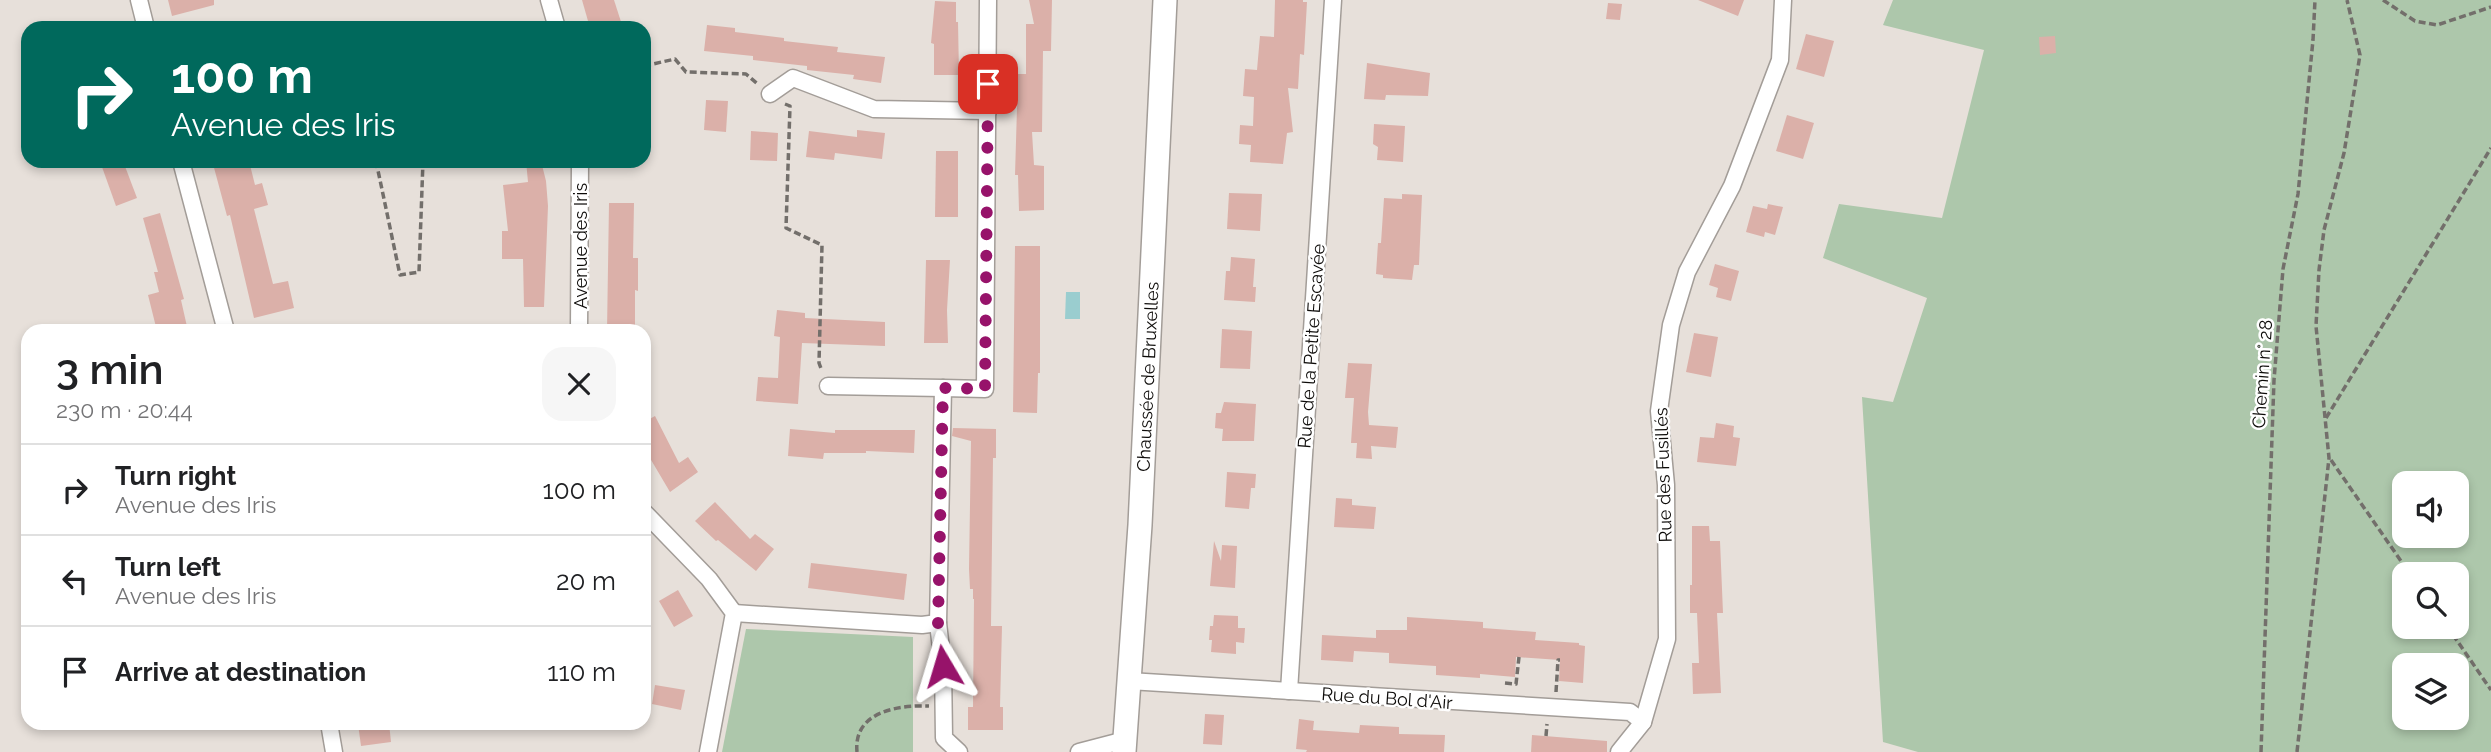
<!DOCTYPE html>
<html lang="en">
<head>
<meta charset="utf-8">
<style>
	body { margin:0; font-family:Raleway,sans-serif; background:#f6f6f6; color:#202124; height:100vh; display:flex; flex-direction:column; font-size:26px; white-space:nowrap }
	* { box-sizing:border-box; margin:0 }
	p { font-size:23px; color:#757577 }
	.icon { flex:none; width:38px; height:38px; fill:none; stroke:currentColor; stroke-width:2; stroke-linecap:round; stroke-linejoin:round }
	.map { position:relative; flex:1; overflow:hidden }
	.sheet { position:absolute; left:21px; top:324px; width:630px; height:406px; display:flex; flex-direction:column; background:#fff; border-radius:21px; box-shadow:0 4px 10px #0003 }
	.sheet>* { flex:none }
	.banner { position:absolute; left:21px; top:21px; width:630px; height:147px; border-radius:21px; box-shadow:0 4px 10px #0003; background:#00695c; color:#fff; overflow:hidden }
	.tools { position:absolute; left:2392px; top:471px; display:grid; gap:14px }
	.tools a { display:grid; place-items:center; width:77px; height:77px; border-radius:14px; background:#fff; box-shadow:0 4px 10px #0003; font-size:35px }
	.pin { position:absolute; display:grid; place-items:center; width:60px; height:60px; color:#fff; margin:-30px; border-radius:14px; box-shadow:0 4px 10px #0006 }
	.me { position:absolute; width:77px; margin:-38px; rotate:353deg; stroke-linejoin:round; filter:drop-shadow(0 0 5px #0008) }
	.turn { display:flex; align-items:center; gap:24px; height:147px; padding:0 35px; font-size:32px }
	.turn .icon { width:91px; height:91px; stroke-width:2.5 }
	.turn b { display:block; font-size:49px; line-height:60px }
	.round { display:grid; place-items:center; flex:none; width:74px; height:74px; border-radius:21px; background:#f6f6f6 }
	.head { display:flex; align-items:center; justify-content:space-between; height:119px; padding:0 35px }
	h1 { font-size:42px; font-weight:600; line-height:52px }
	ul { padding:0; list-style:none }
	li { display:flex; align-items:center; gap:21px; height:91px; padding:0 35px; border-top:2px solid #e0e0e0 }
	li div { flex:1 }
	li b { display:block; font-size:26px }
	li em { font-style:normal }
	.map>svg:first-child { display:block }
</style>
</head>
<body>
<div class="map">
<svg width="2491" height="752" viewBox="0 0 2491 752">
	<rect width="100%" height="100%" fill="#e7e0da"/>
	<g fill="#adc7ab" fill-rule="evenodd">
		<path d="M1893,0H2491V752H1918L1883,742L1862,397L1893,402L1927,298L1823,258L1839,204L1942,218L1984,50L1883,25ZM2404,483H2457V536H2404ZM2404,574H2457V626H2404ZM2404,665H2457V718H2404Z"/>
		<polygon points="746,629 913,637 913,752 722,752"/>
	</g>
	<polygon fill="#9acdcf" points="1066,292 1080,292 1080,319 1065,319"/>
	<g fill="#dbb0a9">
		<polygon points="168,0 214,0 214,5 172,16"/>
		<polygon points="582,0 614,0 623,28 590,28"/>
		<polygon points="1029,0 1052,0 1051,51 1043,51 1042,132 1032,132 1034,165 1044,166 1044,210 1019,211 1018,175 1015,175 1018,74 1026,74 1026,24 1034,24"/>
		<polygon points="1275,0 1303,0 1303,2 1307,2 1304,55 1300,54 1298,89 1288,88 1293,132 1287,133 1283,164 1250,162 1251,145 1239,144 1240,125 1253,126 1254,97 1243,96 1245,69 1257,70 1260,36 1274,37"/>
		<polygon points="1698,0 1744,0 1738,16"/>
		<polygon points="935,1 956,2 956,22 958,22 959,75 934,75 934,44 931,43"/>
		<polygon points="1608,3 1622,4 1620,20 1606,19"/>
		<polygon points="707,25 735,28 735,32 784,38 784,41 838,47 837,52 885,57 881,83 853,79 854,75 807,70 807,66 753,60 753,56 704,51"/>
		<polygon points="1806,34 1834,41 1824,77 1796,69"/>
		<polygon points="2055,36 2056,53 2040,55 2039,37"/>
		<polygon points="1367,63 1430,73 1428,96 1386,95 1385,100 1364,99"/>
		<polygon points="706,100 728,101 726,132 704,130"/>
		<polygon points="1787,115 1814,123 1803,159 1776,151"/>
		<polygon points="1374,124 1405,126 1403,162 1377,160 1378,147 1373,144"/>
		<polygon points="857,130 885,133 882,159 835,153 834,160 806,157 809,131 857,137"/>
		<polygon points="751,131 778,133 777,161 750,160"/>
		<polygon points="936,151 958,151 958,217 935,217"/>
		<polygon points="119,161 123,161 137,198 116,206 102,167"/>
		<polygon points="218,161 249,161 255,185 262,183 268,205 254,209 273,284 288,281 294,308 254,318 230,215 227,216 213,164 218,163"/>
		<polygon points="526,161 541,161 546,181 548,206 544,307 524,307 523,259 502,259 502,231 508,231 503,185 528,182"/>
		<polygon points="1229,193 1262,194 1260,231 1227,229"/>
		<polygon points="1402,194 1422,195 1419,265 1414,265 1412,280 1383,278 1383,275 1376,274 1378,243 1381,243 1384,198 1402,199"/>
		<polygon points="609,203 634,203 633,258 638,258 638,291 635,290 635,327 633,331 607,331"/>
		<polygon points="1768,204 1783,207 1775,235 1765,232 1764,237 1746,232 1753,206 1767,209"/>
		<polygon points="160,213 184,299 181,300 188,331 157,331 148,295 159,292 154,272 158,272 143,218"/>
		<polygon points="1015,246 1040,246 1040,373 1038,373 1037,413 1013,412"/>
		<polygon points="1231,257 1255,259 1253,287 1256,287 1255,302 1224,300 1226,271 1230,271"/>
		<polygon points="926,260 950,260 947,310 948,343 924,343"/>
		<polygon points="1715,264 1739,271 1731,301 1716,297 1718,288 1709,285"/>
		<polygon points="777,310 805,313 805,318 885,322 885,346 802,343 798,404 756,401 758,377 778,378 780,337 774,336"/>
		<polygon points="1222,329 1252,331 1250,369 1220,368"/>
		<polygon points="1694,333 1718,337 1711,377 1686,372"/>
		<polygon points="1348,363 1372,364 1368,412 1369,425 1398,427 1396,448 1371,446 1372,459 1356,458 1357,443 1351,443 1354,398 1345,398"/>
		<polygon points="1224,402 1256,404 1254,441 1222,441 1223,429 1215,428 1216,413 1221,413"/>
		<polygon points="655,416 679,463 688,457 698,472 670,492 644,448 644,422"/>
		<polygon points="1716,423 1734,426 1733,437 1740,438 1736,466 1697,462 1700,437 1714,438"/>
		<polygon points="953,428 996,429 996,458 993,458 991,626 1002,626 1000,707 1003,707 1003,730 968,730 968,707 973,707 974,599 973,599 973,589 970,589 969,569 971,441 952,436"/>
		<polygon points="790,429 835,433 835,430 915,430 914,453 866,451 866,453 824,453 823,459 788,456"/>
		<polygon points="1227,472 1256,474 1255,488 1251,488 1249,509 1225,507"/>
		<polygon points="1336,498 1352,499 1352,505 1376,507 1374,529 1334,527"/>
		<polygon points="715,502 750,539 755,534 774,549 756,571 718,540 716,541 695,521"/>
		<polygon points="1692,526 1709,526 1710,541 1720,541 1723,613 1717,613 1721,693 1693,694 1692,663 1699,663 1697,613 1690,613 1690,585 1692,585"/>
		<polygon points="1214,541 1221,561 1222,545 1237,546 1235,588 1210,586"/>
		<polygon points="811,563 907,574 904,600 808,588"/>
		<polygon points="678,590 693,616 674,627 659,601"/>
		<polygon points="1214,615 1238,616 1238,628 1245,628 1244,643 1236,642 1236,654 1211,652 1212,640 1209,640 1210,626 1213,626"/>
		<polygon points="1407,617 1483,622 1483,628 1536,632 1535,640 1579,643 1579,645 1585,646 1583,683 1559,681 1560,660 1516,657 1515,677 1480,674 1480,678 1436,675 1436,666 1389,663 1389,653 1354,651 1353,662 1321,660 1322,635 1376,638 1376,630 1407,630"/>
		<polygon points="655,685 685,690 681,710 652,704"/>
		<polygon points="1205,714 1224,715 1222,745 1203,744"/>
		<polygon points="1299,719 1314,721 1313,730 1359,733 1360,725 1399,727 1399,734 1445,735 1444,752 1306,752 1307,750 1296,749"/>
		<polygon points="370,723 389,723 391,742 361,746 358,724"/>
		<polygon points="1532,735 1607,741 1607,752 1531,752"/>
	</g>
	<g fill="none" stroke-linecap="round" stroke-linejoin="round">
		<defs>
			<g id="street">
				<polyline points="139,0 146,28"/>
				<polyline points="549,0 557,28"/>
				<polyline points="770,94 793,78 874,109 988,111"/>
				<polyline points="181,161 226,331"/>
				<polyline points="579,331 580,161"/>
				<polyline points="828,386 943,388"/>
				<polyline points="644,512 709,579 734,613 708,752"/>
				<polyline points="734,613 922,625 938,623"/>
				<polyline points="1129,681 1630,712 1643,722"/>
				<polyline points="1289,691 1333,0"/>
				<polyline points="329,723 334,752"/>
				<polyline points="959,752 944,738 943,666 938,623 943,388 985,389 988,0"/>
				<polyline points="1079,752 1125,740"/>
				<polyline points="1619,752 1643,722 1667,639 1666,485 1659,411 1671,325 1687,272 1732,186 1780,60 1783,0"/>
			</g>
			<g id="secondary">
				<path id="s1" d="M1124,752L1140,525L1165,0"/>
			</g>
		</defs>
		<use href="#street" stroke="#a39d98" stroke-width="19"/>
		<use href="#secondary" stroke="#a39d98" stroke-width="26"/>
		<g stroke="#736f6b" stroke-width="3.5" stroke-dasharray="7 3.5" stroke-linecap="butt">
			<polyline points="2383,0 2415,21 2437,25 2491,7"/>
			<polyline points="644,66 675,59 686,72 746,74 759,85"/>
			<polyline points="785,104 790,106 786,228 822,245 819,363 822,371"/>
			<polyline points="376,161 400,275 419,272 423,161"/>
			<polyline points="2326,418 2491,148"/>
			<polyline points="2331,460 2410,574"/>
			<polyline points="2447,626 2491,690"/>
			<polyline points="1505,683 1516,684 1519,657"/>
			<polyline points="1556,692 1558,660 1560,660"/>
			<polyline points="1546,736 1547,724"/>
			<path d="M857,752C853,711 899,705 929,706"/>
			<polyline points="2261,752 2274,380 2283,269 2298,194 2313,40 2315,0"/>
			<polyline points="2297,752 2329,458 2316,326 2319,270 2324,230 2344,153 2360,55 2347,0"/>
		</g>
		<use href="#street" stroke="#fff" stroke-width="16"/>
		<use href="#secondary" stroke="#fff" stroke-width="23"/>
	</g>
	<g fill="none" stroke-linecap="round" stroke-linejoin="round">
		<polyline stroke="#97136a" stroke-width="12" stroke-dasharray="0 21.6" points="943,666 938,623 943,388 985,389 988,84"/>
	</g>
	<g text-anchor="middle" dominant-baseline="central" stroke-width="5" stroke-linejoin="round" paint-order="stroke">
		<g font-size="18" fill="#0d0b09" stroke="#fff">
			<text transform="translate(580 246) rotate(-90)">Avenue des Iris</text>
			<text transform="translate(1311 346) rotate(-86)">Rue de la Petite Escavée</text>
			<text transform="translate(2262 374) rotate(-86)">Chemin n° 28</text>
			<text stroke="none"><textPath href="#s1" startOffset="376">Chaussée de Bruxelles</textPath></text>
			<text transform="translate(1663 475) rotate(-92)">Rue des Fusillés</text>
			<text transform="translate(1387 698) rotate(4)">Rue du Bol d'Air</text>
		</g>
	</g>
</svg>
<div class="tools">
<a><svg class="icon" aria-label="sound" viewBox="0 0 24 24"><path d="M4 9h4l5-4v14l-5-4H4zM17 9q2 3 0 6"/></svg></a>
<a><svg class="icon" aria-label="search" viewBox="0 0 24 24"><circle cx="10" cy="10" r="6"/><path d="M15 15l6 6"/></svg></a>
<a><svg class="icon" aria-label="layers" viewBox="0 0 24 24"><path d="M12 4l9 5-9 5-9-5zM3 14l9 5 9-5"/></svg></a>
</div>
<div class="pin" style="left:988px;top:84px;background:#d93025"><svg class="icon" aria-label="arrive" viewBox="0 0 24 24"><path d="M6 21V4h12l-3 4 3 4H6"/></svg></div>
<svg class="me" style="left:943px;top:666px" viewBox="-20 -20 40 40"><path d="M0-17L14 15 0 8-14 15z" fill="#97136a" stroke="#fff" stroke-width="4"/></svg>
<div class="banner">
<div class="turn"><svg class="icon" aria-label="right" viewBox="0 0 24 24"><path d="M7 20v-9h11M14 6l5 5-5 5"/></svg><div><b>100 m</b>Avenue des Iris</div></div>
</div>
<section class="sheet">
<div class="head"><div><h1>3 min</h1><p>230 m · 20:44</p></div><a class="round"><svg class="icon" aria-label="close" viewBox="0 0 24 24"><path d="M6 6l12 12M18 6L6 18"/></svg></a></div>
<ul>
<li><svg class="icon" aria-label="right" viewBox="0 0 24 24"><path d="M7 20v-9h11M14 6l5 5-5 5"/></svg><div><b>Turn right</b><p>Avenue des Iris</p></div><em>100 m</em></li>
<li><svg class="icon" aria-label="left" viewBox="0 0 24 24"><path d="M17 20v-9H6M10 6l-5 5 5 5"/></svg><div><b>Turn left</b><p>Avenue des Iris</p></div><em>20 m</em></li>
<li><svg class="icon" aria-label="arrive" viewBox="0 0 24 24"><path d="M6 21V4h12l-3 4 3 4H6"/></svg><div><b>Arrive at destination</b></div><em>110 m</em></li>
</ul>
</section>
</div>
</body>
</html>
